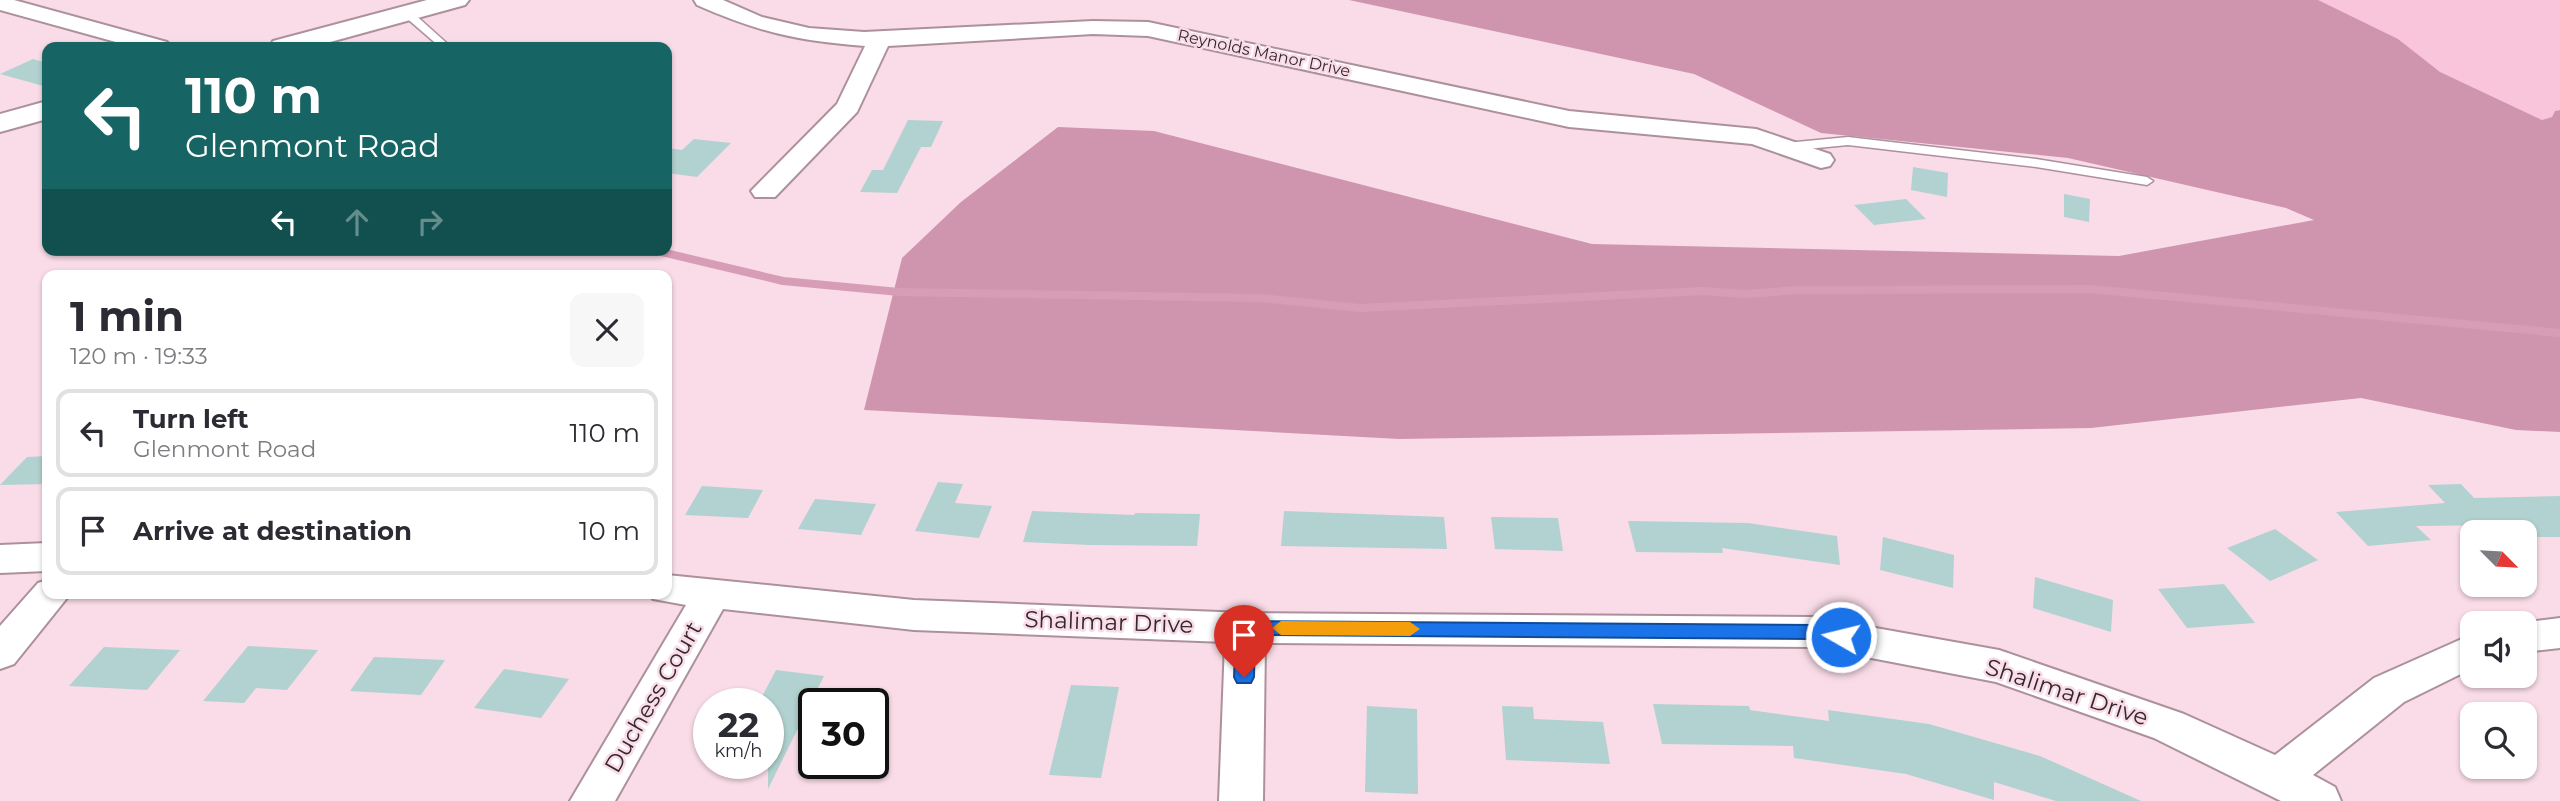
<!DOCTYPE html>
<html lang="en">
<head>
<meta charset="utf-8">
<style>
	body { margin:0; font-family:Montserrat,sans-serif; background:#f7f7f7; color:#2b2b33; height:100vh; display:flex; flex-direction:column; font-size:26px; white-space:nowrap }
	* { box-sizing:border-box; margin:0 }
	p { font-size:23px; color:#7c7c81 }
	.icon { flex:none; width:38px; height:38px; fill:none; stroke:currentColor; stroke-width:2; stroke-linecap:round; stroke-linejoin:round }
	.map { position:relative; flex:1; overflow:hidden }
	.side { position:absolute; left:42px; top:270px; width:630px; height:329px; display:flex; flex-direction:column; background:#fff; border-radius:14px; box-shadow:0 2px 5px #0004 }
	.side>* { flex:none }
	.hud { position:absolute; left:42px; top:42px; width:630px; height:214px; border-radius:14px; box-shadow:0 2px 5px #0004; background:#166463; color:#fff; overflow:hidden }
	.needle { width:46px; rotate:114deg }
	.controls { position:absolute; left:2460px; top:520px; display:grid; gap:14px }
	.controls a { display:grid; place-items:center; width:77px; height:77px; border-radius:14px; background:#fff; box-shadow:0 2px 5px #0004; font-size:35px }
	.speed { position:absolute; left:693px; top:688px; display:flex; gap:14px; font-size:35px; font-weight:700; text-align:center }
	.speed>* { display:grid; place-content:center; width:91px; height:91px; border-radius:50%; background:#fff; box-shadow:0 2px 5px #0004; line-height:1 }
	.speed small { font-size:18px; font-weight:400 }
	.speed .limit { border:4px solid #111; border-radius:10px; background:#fff; color:#111 }
	.pin { position:absolute; display:grid; place-items:center; width:60px; height:60px; color:#fff; margin:-72px -30px; border-radius:50% 50% 50% 0; rotate:-45deg; box-shadow:0 0 7px #0007 }
	.pin .icon { rotate:45deg }
	.me { position:absolute; width:77px; margin:-38px; rotate:278deg; stroke-linejoin:round; filter:drop-shadow(0 0 5px #0008) }
	.turn { display:flex; align-items:center; gap:24px; height:147px; padding:0 28px; font-size:32px }
	.turn .icon { width:91px; height:91px; stroke-width:2.5 }
	.turn b { display:block; font-size:49px; line-height:60px }
	.lanes { display:flex; align-items:center; height:66px; padding:0 28px; background:#0003; justify-content:center; gap:35px; direction:ltr }
	.lanes .off { opacity:.35 }
	.round { display:grid; place-items:center; flex:none; width:74px; height:74px; border-radius:14px; background:#f7f7f7 }
	.headline { display:flex; align-items:center; justify-content:space-between; height:119px; padding:0 28px }
	h1 { font-size:42px; font-weight:700; line-height:52px }
	ul { padding:0; list-style:none }
	li { display:flex; align-items:center; gap:21px; height:88px; margin:0 14px 10px; padding:0 14px; border:4px solid #e1e1e2; border-radius:14px }
	li div { flex:1 }
	li b { display:block; font-size:26px }
	li em { font-style:normal }
	.map>svg:first-child { display:block }
</style>
</head>
<body>
<div class="map">
<svg width="2560" height="801" viewBox="0 0 2560 801">
	<rect width="100%" height="100%" fill="#f9dce7"/>
	<polygon fill="#f8c5da" points="2283,0 2560,0 2560,110 2555,111 2552,117 2542,120 2439,72 2419,57 2328,5"/>
	<polygon fill="#d095ae" points="1349,0 2318,0 2398,39 2440,72 2542,120 2552,117 2555,111 2560,110 2560,432 2516,430 2361,398 2091,428 1399,439 864,410 902,258 961,202 1058,127 1154,131 1592,244 2119,256 2314,220 2286,208 2068,158 1821,133 1694,74"/>
	<g fill="none" stroke-linecap="round" stroke-linejoin="round">
		<polyline stroke="#d89db6" stroke-width="8" points="653,250 783,281 899,292 1259,298 1360,308 1703,291 1745,294 1800,290 2089,289 2560,333"/>
	</g>
	<g fill="#b1d2d0">
		<polygon points="33,59 47,63 47,87 0,74"/>
		<polygon points="908,120 943,121 931,147 921,147 897,193 860,192 872,170 883,170"/>
		<polygon points="694,139 731,143 697,177 667,173 667,148 682,150"/>
		<polygon points="1913,167 1948,173 1947,197 1911,190"/>
		<polygon points="2064,194 2090,199 2089,222 2064,217"/>
		<polygon points="1906,199 1926,219 1874,225 1854,205"/>
		<polygon points="47,456 47,484 0,485 27,457"/>
		<polygon points="938,482 963,484 955,503 992,506 979,538 915,531"/>
		<polygon points="2461,484 2474,498 2560,496 2560,537 2525,537 2525,532 2509,532 2503,525 2416,526 2431,540 2368,546 2336,512 2445,503 2428,485"/>
		<polygon points="702,486 763,490 748,518 685,515"/>
		<polygon points="815,499 876,504 861,535 798,529"/>
		<polygon points="1032,511 1134,515 1135,513 1200,514 1197,546 1090,545 1023,542"/>
		<polygon points="1284,511 1444,517 1447,549 1281,546"/>
		<polygon points="1491,517 1558,518 1563,551 1495,549"/>
		<polygon points="1628,521 1748,523 1837,536 1840,565 1722,548 1723,553 1636,552"/>
		<polygon points="2275,529 2318,560 2270,581 2227,548"/>
		<polygon points="1883,537 1954,555 1953,588 1880,570"/>
		<polygon points="2035,577 2113,600 2111,632 2033,608"/>
		<polygon points="2224,584 2255,623 2187,628 2158,589"/>
		<polygon points="248,646 318,650 287,690 256,688 244,703 203,701"/>
		<polygon points="104,647 180,650 147,690 69,686"/>
		<polygon points="374,657 445,660 421,695 350,691"/>
		<polygon points="504,669 569,679 541,718 474,708"/>
		<polygon points="776,670 824,676 768,789 768,704 758,704"/>
		<polygon points="1071,685 1119,687 1101,778 1049,775"/>
		<polygon points="1653,704 1749,706 1750,710 1829,721 1828,710 1929,724 2040,756 2141,801 2056,801 1994,782 1994,800 1906,774 1794,758 1793,746 1662,744"/>
		<polygon points="1367,706 1417,709 1418,794 1365,792"/>
		<polygon points="1502,706 1533,707 1534,719 1603,722 1610,764 1506,760"/>
	</g>
	<g fill="none" stroke-linecap="round" stroke-linejoin="round">
		<defs>
			<g id="service">
				<polygon points="403,11 411,11 451,47 440,47 403,15"/>
				<polygon points="1848,137 2036,159 2147,177 2153,181 2147,185 2036,167 1848,145 1786,151 1780,147 1786,143"/>
			</g>
			<g id="minor">
				<polygon points="0,0 14,0 167,42 171,47 134,47 0,10"/>
				<path d="M694,0H723L762,17L809,28L864,32L1093,21L1148,22L1569,111L1756,129L1830,154L1834,160L1830,166L1821,168L1752,144L1569,127L1148,36L1093,34L888,46L857,112L775,197H755L751,191L837,104L865,46C798,41 758,32 697,5Z"/>
				<polygon points="47,543 47,571 0,573 0,545"/>
				<polygon points="667,575 914,600 1245,613 1814,617 1999,650 2184,714 2275,755 2374,678 2473,634 2473,668 2404,702 2313,775 2335,787 2341,801 2281,801 2154,738 1996,682 1814,647 1265,643 1263,801 1219,801 1225,642 914,630 723,609 615,801 570,801 686,605 653,599 650,593 667,593"/>
				<polygon points="47,580 47,593 71,593 14,664 0,669 0,626 38,583"/>
				<polygon points="2560,618 2560,648 2525,652 2525,623 2521,623"/>
			</g>
			<g id="secondary">
				<polygon points="427,0 469,0 465,5 312,47 270,47 273,41"/>
				<polygon points="47,101 47,119 0,132 0,114"/>
			</g>
		</defs>
		<use href="#service" stroke="#ac919c" stroke-width="3"/>
		<use href="#minor" stroke="#ac919c" stroke-width="4"/>
		<use href="#secondary" stroke="#ac919c" stroke-width="4"/>
		<use href="#service" fill="#fff" fill-rule="evenodd"/>
		<use href="#minor" fill="#fff" fill-rule="evenodd"/>
		<use href="#secondary" fill="#fff" fill-rule="evenodd"/>
	</g>
	<polygon fill="#1a73e8" stroke="#114b97" stroke-width="2" points="1245,621 1814,625 1847,632 1850,637 1841,644 1814,639 1255,635 1254,677 1251,683 1237,683 1234,677 1236,628"/>
	<polygon fill="#f59e0b" points="1281,621 1410,622 1420,629 1410,636 1281,635 1272,628"/>
	<g text-anchor="middle" dominant-baseline="central" stroke-width="5" stroke-linejoin="round" paint-order="stroke">
		<g font-size="16" fill="#33282d" stroke="#f9dce7">
			<text transform="translate(1264 53) rotate(12)">Reynolds Manor Drive</text>
		</g>
		<g font-size="23" fill="#33282d" stroke="#f9dce7">
			<text transform="translate(1109 622) rotate(2)">Shalimar Drive</text>
			<text transform="translate(2067 692) rotate(18)">Shalimar Drive</text>
			<text transform="translate(653 697) rotate(-60)">Duchess Court</text>
		</g>
	</g>
</svg>
<div class="controls">
<a><svg class="needle" viewBox="-14 -14 28 28"><path d="M0-13l5 13h-10z" fill="#e53935"/><path d="M0 13l5-13h-10z" fill="#7c7c81"/></svg></a>
<a><svg class="icon" aria-label="sound" viewBox="0 0 24 24"><path d="M4 9h4l5-4v14l-5-4H4zM17 9q2 3 0 6"/></svg></a>
<a><svg class="icon" aria-label="search" viewBox="0 0 24 24"><circle cx="10" cy="10" r="6"/><path d="M15 15l6 6"/></svg></a>
</div>
<div class="speed"><div>22<small>km/h</small></div><div class="limit">30</div></div>
<div class="pin" style="left:1244px;top:677px;background:#d93025"><svg class="icon" aria-label="arrive" viewBox="0 0 24 24"><path d="M6 21V4h12l-3 4 3 4H6"/></svg></div>
<svg class="me" style="left:1841px;top:637px" viewBox="-20 -20 40 40"><circle r="17" fill="#1a73e8" stroke="#fff" stroke-width="3"/><path d="M0-11L8 9 0 5-8 9z" fill="#fff"/></svg>
<div class="hud">
<div class="turn"><svg class="icon" aria-label="left" viewBox="0 0 24 24"><path d="M17 20v-9H6M10 6l-5 5 5 5"/></svg><div><b>110 m</b>Glenmont Road</div></div>
<div class="lanes"><svg class="icon" aria-label="left" viewBox="0 0 24 24"><path d="M17 20v-9H6M10 6l-5 5 5 5"/></svg><svg class="icon off" aria-label="ahead" viewBox="0 0 24 24"><path d="M12 20V5M6 11l6-6 6 6"/></svg><svg class="icon off" aria-label="right" viewBox="0 0 24 24"><path d="M7 20v-9h11M14 6l5 5-5 5"/></svg></div>
</div>
<section class="side">
<div class="headline"><div><h1>1 min</h1><p>120 m · 19:33</p></div><a class="round"><svg class="icon" aria-label="close" viewBox="0 0 24 24"><path d="M6 6l12 12M18 6L6 18"/></svg></a></div>
<ul>
<li><svg class="icon" aria-label="left" viewBox="0 0 24 24"><path d="M17 20v-9H6M10 6l-5 5 5 5"/></svg><div><b>Turn left</b><p>Glenmont Road</p></div><em>110 m</em></li>
<li><svg class="icon" aria-label="arrive" viewBox="0 0 24 24"><path d="M6 21V4h12l-3 4 3 4H6"/></svg><div><b>Arrive at destination</b></div><em>10 m</em></li>
</ul>
</section>
</div>
</body>
</html>
